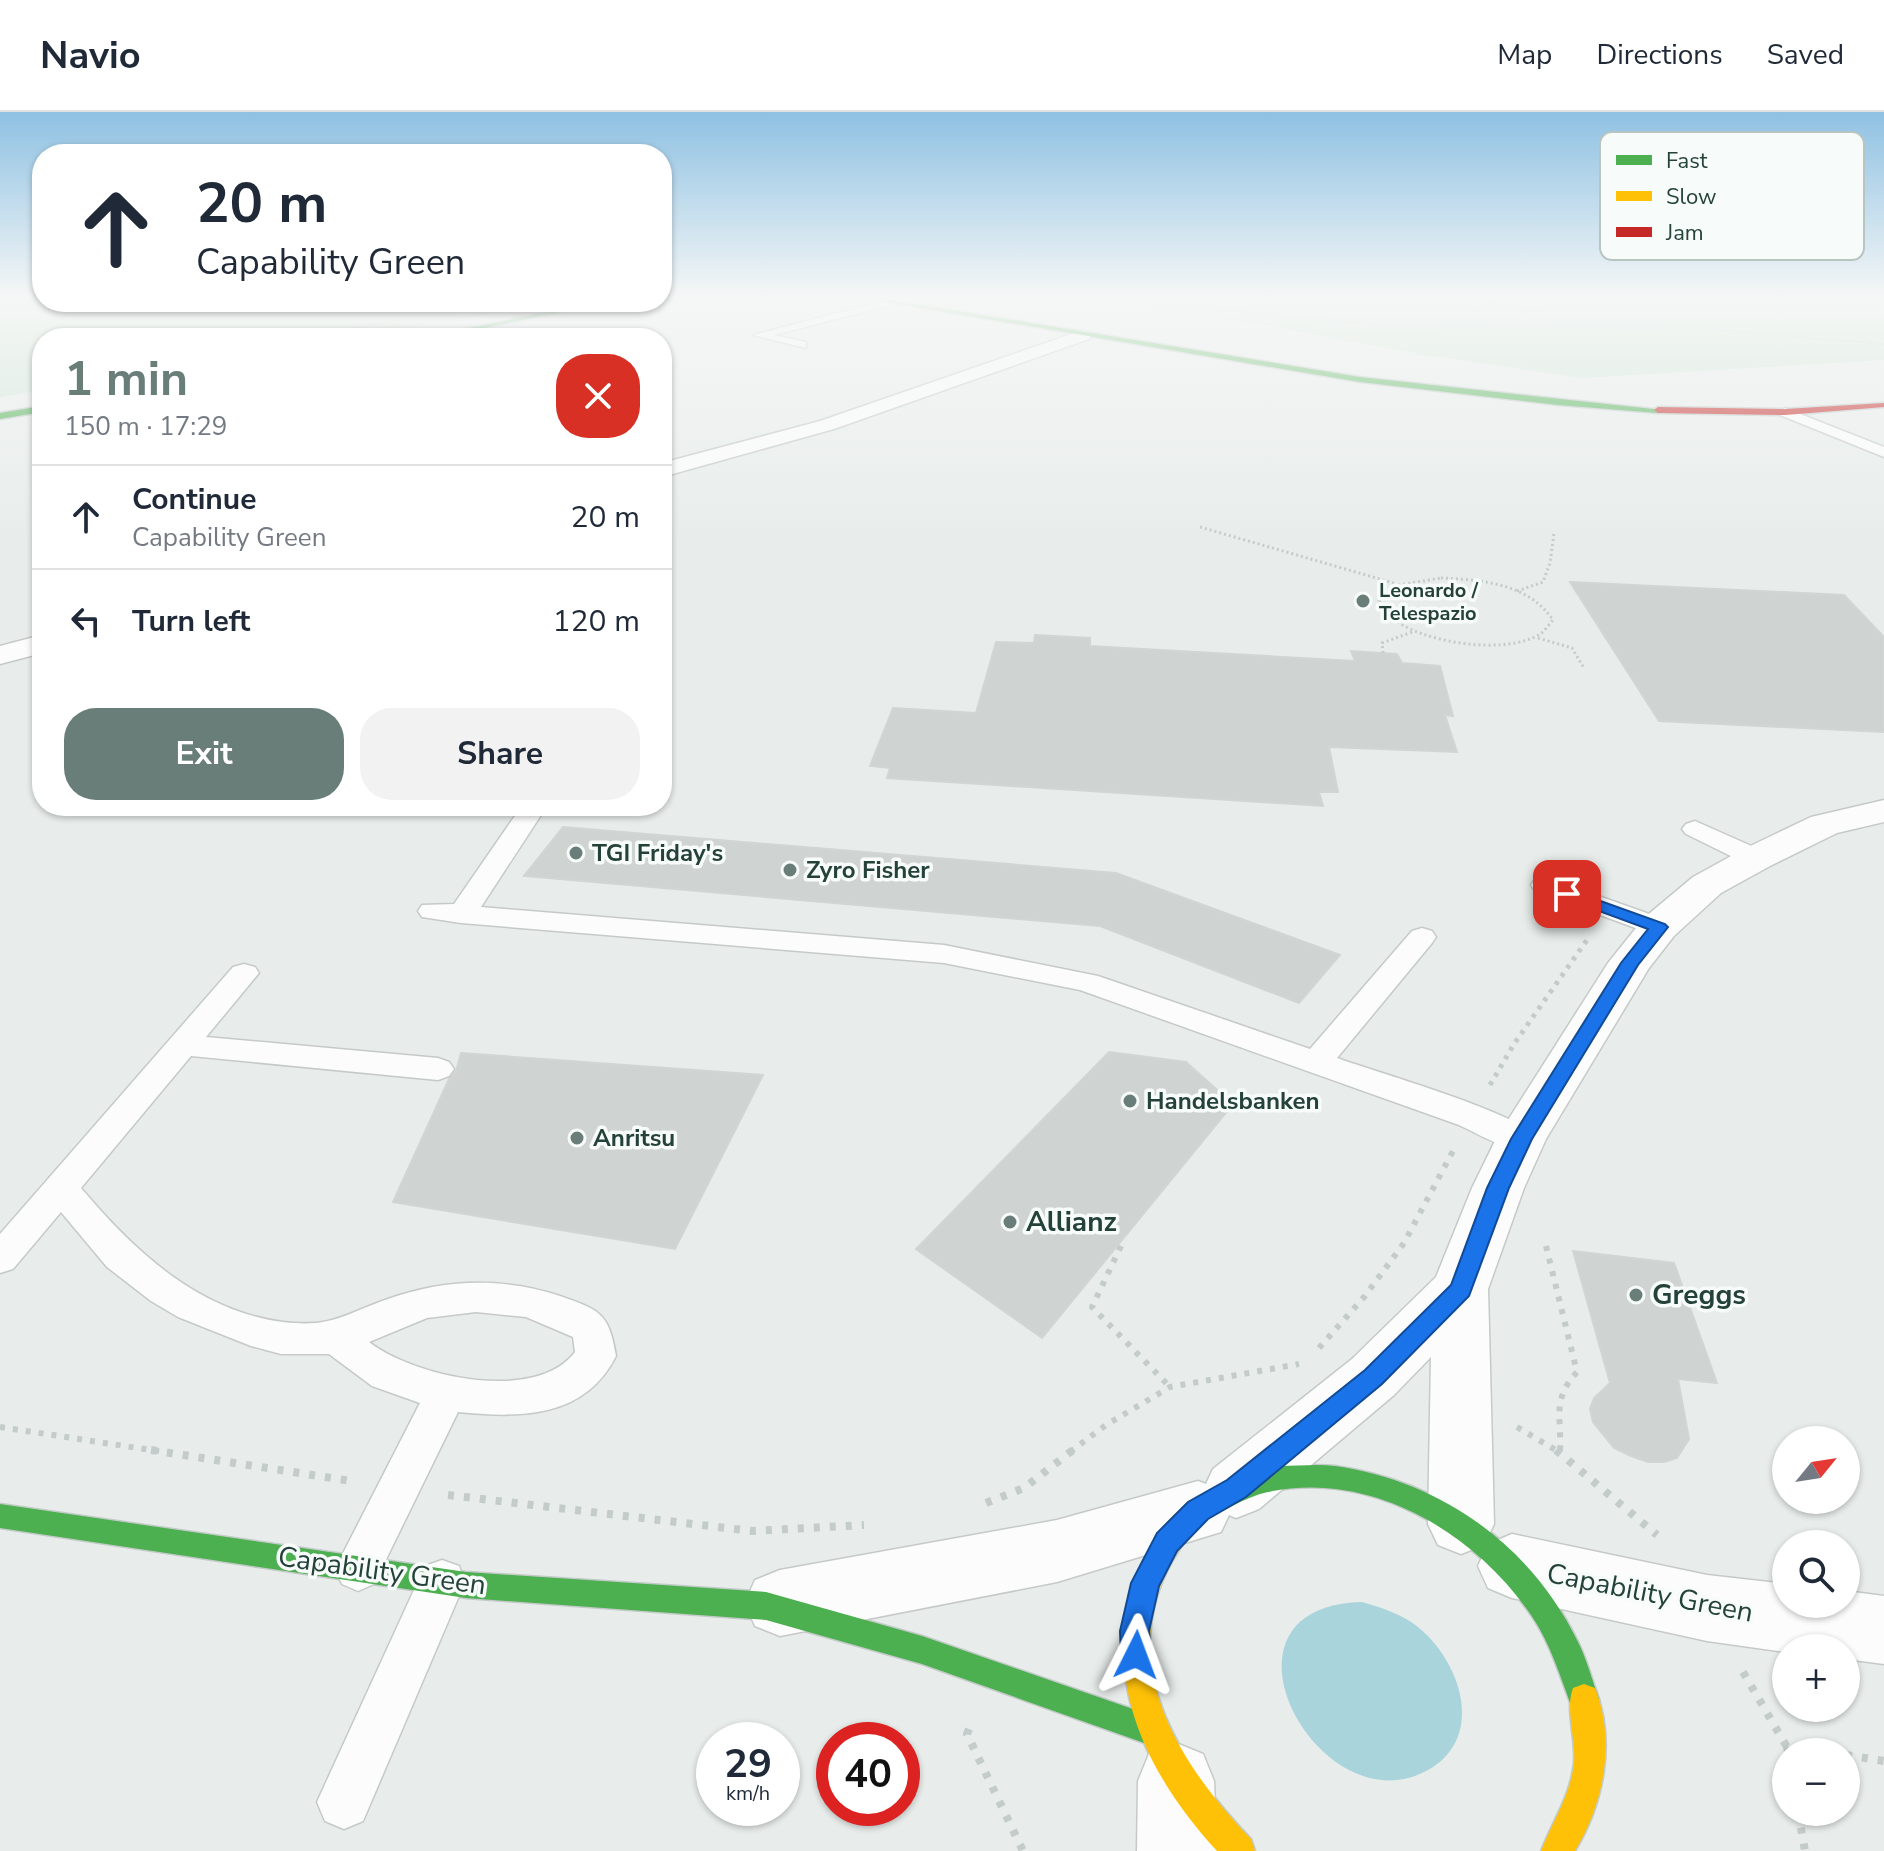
<!DOCTYPE html>
<html lang="en">
<head>
<meta charset="utf-8">
<style>
	body { margin:0; font-family:"Nunito Sans",sans-serif; background:#f2f2f3; color:#1f2937; height:100vh; display:flex; flex-direction:column; font-size:30px; white-space:nowrap }
	* { box-sizing:border-box; margin:0 }
	p { font-size:26px; color:#747a83 }
	.icon { flex:none; width:44px; height:44px; fill:none; stroke:currentColor; stroke-width:2; stroke-linecap:round; stroke-linejoin:round }
	.map { position:relative; flex:1; overflow:hidden }
	.drawer { position:absolute; left:32px; top:216px; width:640px; height:488px; display:flex; flex-direction:column; background:#fff; border-radius:32px; box-shadow:0 2px 6px #0004 }
	.drawer>* { flex:none }
	.banner { position:absolute; left:32px; top:32px; width:640px; height:168px; border-radius:32px; box-shadow:0 2px 6px #0004; background:#fff; color:#1f2937; overflow:hidden }
	.needle { width:52px; rotate:60deg }
	.controls { position:absolute; left:1772px; top:1314px; display:grid; gap:16px }
	.controls a { display:grid; place-items:center; width:88px; height:88px; border-radius:50%; background:#fff; box-shadow:0 2px 6px #0004; font-size:40px }
	.speed { position:absolute; left:696px; top:1610px; display:flex; gap:16px; font-size:40px; font-weight:700; text-align:center }
	.speed>* { display:grid; place-content:center; width:104px; height:104px; border-radius:50%; background:#fff; box-shadow:0 2px 6px #0004; line-height:1 }
	.speed small { font-size:20px; font-weight:400 }
	.speed .limit { border:12px solid #d22; background:#fff; color:#111 }
	.pin { position:absolute; display:grid; place-items:center; width:68px; height:68px; color:#fff; margin:-34px; border-radius:16px; box-shadow:0 4px 12px #0006 }
	.me { position:absolute; width:88px; margin:-44px; rotate:3deg; stroke-linejoin:round; filter:drop-shadow(0 0 6px #0008) }
	.turn { display:flex; align-items:center; gap:28px; height:168px; padding:0 32px; font-size:36px }
	.turn .icon { width:104px; height:104px; stroke-width:2.5 }
	.turn b { display:block; font-size:56px; line-height:68px }
	.round { display:grid; place-items:center; flex:none; width:84px; height:84px; border-radius:32px; background:#f2f2f3 }
	.head { display:flex; align-items:center; justify-content:space-between; height:136px; padding:0 32px }
	h1 { font-size:48px; font-weight:700; line-height:60px; color:#697e78 }
	.action { display:flex; gap:16px; margin-top:auto; padding:16px 32px }
	.action a { flex:1; height:92px; border-radius:32px; background:#697e78; color:#fff; font-size:32px; font-weight:700; line-height:92px; text-align:center }
	.action a+a { background:#f2f2f3; color:#1f2937 }
	ul { padding:0; list-style:none }
	li { display:flex; align-items:center; gap:24px; height:104px; padding:0 32px; border-top:2px solid #e0e1e3 }
	li div { flex:1 }
	li b { display:block; font-size:30px }
	li em { font-style:normal }
	header { display:flex; align-items:center; gap:48px; box-sizing:border-box; height:112px; padding:0 40px; background:#fff; border-bottom:2px solid #e0e1e3 }
	header strong { font-size:38px }
	nav { display:flex; gap:44px; margin-inline-start:auto; font-size:28px }
	.map>svg:first-child { display:block }
</style>
</head>
<body>
<header>
<strong>Navio</strong>
<nav><a>Map</a><a>Directions</a><a>Saved</a></nav>
</header>
<div class="map">
<svg width="1884" height="1739" viewBox="0 0 1884 1739">
	<rect width="100%" height="100%" fill="#e8edeb"/>
	<g fill="#d1e6d8">
		<polygon points="0,186 42,186 42,190 562,190 350,226 42,226 42,278 0,285"/>
		<polygon points="1061,186 1884,186 1884,248 1582,266 1425,243 1262,213"/>
	</g>
	<path fill="#a9d4db" d="M1362,1490C1382,1496 1402,1502 1418,1515C1461,1550 1486,1625 1428,1658C1320,1719 1197,1494 1362,1490Z"/>
	<g fill="#cfd4d2" stroke="#d1d6d4" stroke-width="2">
		<polygon points="1570,470 1844,483 1884,525 1884,620 1659,609"/>
		<polygon points="1035,523 1090,526 1090,534 1355,549 1351,539 1397,542 1402,551 1440,554 1453,604 1445,603 1457,640 1329,635 1338,680 1319,680 1323,694 887,666 890,656 870,654 893,596 976,601 996,530 1034,531"/>
		<polygon points="563,715 1116,761 1340,843 1299,891 1100,814 524,764"/>
		<polygon points="1109,940 1186,950 1233,992 1042,1226 916,1137"/>
		<polygon points="461,941 763,963 675,1137 393,1090 449,967 456,959"/>
		<polygon points="1573,1139 1674,1151 1717,1271 1678,1267 1689,1327 1677,1346 1664,1350 1648,1350 1631,1344 1614,1336 1593,1310 1590,1297 1594,1286 1610,1271"/>
	</g>
	<g fill="none" stroke-linecap="round" stroke-linejoin="round">
		<defs>
			<g id="lane">
				<polygon points="891,187 895,188 895,192 774,223 806,230 806,236 753,223"/>
				<polygon points="1785,296 1884,335 1884,345 1780,303 1778,300"/>
				<path d="M536,694L543,700L481,795L944,833L1098,864L1310,937L1412,819L1422,816L1432,819L1436,825L1432,831L1337,946C1372,959 1524,1002 1538,1027L1533,1035C1509,1042 1481,1023 1459,1013L1080,878L944,851L461,811L422,805L418,799L422,793L454,792L521,695Z"/>
				<polygon points="1695,709 1765,740 1769,746 1765,752 1747,752 1686,722 1682,717 1686,712"/>
				<polygon points="1545,765 1669,809 1673,815 1669,821 1659,824 1649,821 1535,779 1531,773 1535,767"/>
				<path d="M244,852L255,855L259,861L206,925L438,946L449,950L454,957L449,964L438,968L191,944L81,1076C134,1139 198,1199 283,1210C333,1216 344,1202 388,1187C445,1167 502,1165 560,1184C600,1198 609,1201 616,1244C584,1307 520,1306 458,1300L374,1472L358,1479L342,1472L335,1457L420,1291L372,1274L329,1242H281L251,1234L178,1205L151,1189L107,1155L61,1100L13,1157L0,1161V1122L233,855ZM476,1200L526,1205L573,1225L575,1240C536,1292 414,1265 369,1230L427,1206Z"/>
				<polygon points="442,1448 459,1454 465,1470 363,1709 344,1717 325,1709 317,1690 425,1454"/>
			</g>
			<g id="street">
				<polygon points="1083,218 1092,223 1089,227 834,317 662,365 662,351 820,309"/>
				<polygon points="42,523 42,541 0,552 0,534"/>
				<polygon points="1884,688 1884,710 1837,721 1770,754 1721,781 1674,824 1649,856 1546,1027 1524,1076 1488,1177 1494,1412 1484,1433 1461,1442 1438,1433 1428,1412 1431,1245 1394,1283 1259,1397 1236,1406 1229,1403 1221,1420 1057,1470 780,1524 755,1514 745,1491 755,1468 780,1458 1057,1408 1198,1369 1206,1372 1213,1357 1352,1247 1436,1165 1472,1076 1496,1027 1608,851 1644,806 1693,765 1742,738 1811,705"/>
				<polygon points="1512,1422 1707,1463 1786,1472 1786,1492 1846,1492 1846,1479 1884,1484 1884,1552 1846,1547 1846,1536 1786,1536 1786,1540 1707,1529 1512,1486 1488,1476 1478,1454 1488,1432"/>
				<polygon points="1176,1631 1203,1642 1214,1669 1217,1739 1137,1739 1138,1669 1149,1642"/>
			</g>
			<g id="fast">
				<polygon points="863,186 878,186 1360,265 1662,298 1658,301 1558,293 1360,270"/>
				<polygon points="596,190 609,190 436,226 421,226"/>
				<polygon points="42,294 42,300 0,307 0,301"/>
				<path d="M1280,1354C1298,1354 1317,1352 1335,1354C1441,1369 1531,1433 1578,1530C1587,1548 1592,1568 1599,1587L1595,1598L1584,1602L1573,1598C1560,1565 1551,1532 1531,1503C1474,1420 1371,1358 1268,1380C1244,1385 1224,1400 1201,1409L1191,1406L1188,1397C1198,1375 1256,1358 1280,1354Z"/>
				<polygon points="0,1392 466,1460 766,1480 922,1524 1150,1603 1161,1607 1165,1618 1161,1629 1150,1633 922,1552 766,1508 466,1486 0,1416"/>
			</g>
			<g id="slow">
				<path d="M1201,1385L1211,1388L1214,1397C1210,1407 1202,1412 1194,1419C1183,1431 1174,1445 1167,1459C1118,1560 1184,1657 1251,1727L1255,1739H1217C1144,1660 1095,1557 1142,1452C1154,1425 1173,1395 1201,1385Z"/>
				<path d="M1584,1572L1595,1576C1616,1629 1604,1691 1575,1739H1541C1553,1708 1570,1685 1574,1651C1576,1628 1565,1596 1573,1576Z"/>
			</g>
			<polygon id="jam" points="1884,291 1884,295 1785,303 1658,301 1654,298 1658,295 1785,297"/>
		</defs>
		<use href="#lane" stroke="#c5cac8" stroke-width="3"/>
		<use href="#street" stroke="#c5cac8" stroke-width="3"/>
		<use href="#fast" stroke="#c3cbc8" stroke-width="3"/>
		<use href="#slow" stroke="#c3cbc8" stroke-width="3"/>
		<use href="#jam" stroke="#c3cbc8" stroke-width="3"/>
		<g stroke="#c3ccca" stroke-width="2" stroke-dasharray="2 2" stroke-linecap="butt">
			<polyline points="1169,186 1193,194 1337,210 1454,216 1702,217 1884,232"/>
			<path d="M1376,186C1464,202 1549,202 1637,186"/>
			<polyline points="1445,186 1455,195"/>
			<polyline points="1541,186 1553,195"/>
			<polyline points="1870,186 1884,190"/>
			<polygon points="1492,189 1518,194 1487,192"/>
			<polyline points="290,226 401,208"/>
		</g>
		<g stroke="#c3ccca" stroke-width="3" stroke-dasharray="2 3" stroke-linecap="butt">
			<polyline points="1200,415 1397,472"/>
			<path d="M1441,466C1482,468 1528,471 1553,508C1549,512 1545,519 1540,522C1506,544 1419,531 1390,504C1386,500 1382,494 1379,489L1399,473Z"/>
			<polyline points="1517,479 1543,470 1550,451 1554,421"/>
			<polyline points="1538,526 1572,536 1584,556"/>
			<polyline points="1383,541 1382,531 1415,519"/>
		</g>
		<polyline stroke="#c3ccca" stroke-width="5" stroke-dasharray="4 6" stroke-linecap="butt" points="1490,973 1514,932 1589,825"/>
		<g stroke="#c3ccca" stroke-width="6" stroke-dasharray="5 8" stroke-linecap="butt">
			<polyline points="1121,1134 1092,1195 1170,1275"/>
			<path d="M1546,1134L1577,1260C1551,1288 1562,1306 1560,1340"/>
			<polyline points="1319,1236 1365,1184 1404,1131 1454,1037"/>
			<polyline points="0,1315 164,1340"/>
			<polyline points="1517,1315 1559,1340"/>
			<polyline points="1070,1340 1106,1313 1170,1275 1299,1252"/>
		</g>
		<g stroke="#c3ccca" stroke-width="8" stroke-dasharray="6 10" stroke-linecap="butt">
			<polyline points="151,1338 351,1369"/>
			<polyline points="1556,1338 1657,1423"/>
			<polyline points="448,1383 752,1419 864,1413"/>
			<polyline points="986,1391 1024,1376 1073,1338"/>
			<polyline points="1743,1560 1787,1635"/>
			<polyline points="969,1617 967,1622 1023,1739"/>
			<polyline points="1788,1640 1787,1635 1821,1640"/>
			<polyline points="1846,1643 1884,1649"/>
			<polyline points="1798,1700 1805,1739"/>
		</g>
		<use href="#lane" fill="#fcfcfc" fill-rule="evenodd"/>
		<use href="#street" fill="#fcfcfc" fill-rule="evenodd"/>
		<use href="#fast" fill="#4caf50" fill-rule="evenodd"/>
		<use href="#slow" fill="#ffc107" fill-rule="evenodd"/>
		<use href="#jam" fill="#c62828" fill-rule="evenodd"/>
	</g>
	<linearGradient id="sky" x2="0" y2="1"><stop stop-color="#8fc1e3"/><stop offset="0.43" stop-color="#f5f7f6"/><stop offset="1" stop-color="#f5f7f6" stop-opacity="0"/></linearGradient>
	<rect width="1884" height="430" fill="url(#sky)"/>
	<polygon fill="#1a73e8" stroke="#114b97" stroke-width="2" points="1567,777 1665,812 1668,815 1638,853 1532,1027 1509,1076 1469,1184 1382,1272 1246,1385 1208,1407 1177,1439 1159,1474 1149,1519 1151,1543 1146,1553 1136,1558 1125,1553 1121,1543 1120,1519 1131,1471 1157,1421 1188,1390 1227,1368 1365,1258 1451,1173 1487,1076 1511,1027 1621,851 1648,817 1561,785 1558,782 1561,778"/>
	<g fill="#697e78" stroke="#f7fbf9" stroke-width="3">
		<circle cx="1363" cy="489" r="8"/>
		<circle cx="576" cy="741" r="8"/>
		<circle cx="790" cy="758" r="8"/>
		<circle cx="1130" cy="989" r="8"/>
		<circle cx="577" cy="1026" r="8"/>
		<circle cx="1010" cy="1110" r="8"/>
		<circle cx="1636" cy="1183" r="8"/>
	</g>
	<g text-anchor="middle" dominant-baseline="central" stroke-width="7" stroke-linejoin="round" paint-order="stroke">
		<g font-size="20" font-weight="bold" fill="#24423a" stroke="#f7fbf9" text-anchor="start">
			<text x="1379" y="478">Leonardo /<tspan x="1379" dy="23">Telespazio</tspan></text>
		</g>
		<g font-size="24" font-weight="bold" fill="#24423a" stroke="#f7fbf9" text-anchor="start">
			<text x="592" y="741">TGI Friday's</text>
			<text x="806" y="758">Zyro Fisher</text>
			<text x="1146" y="989">Handelsbanken</text>
			<text x="593" y="1026">Anritsu</text>
		</g>
		<g font-size="28" font-weight="bold" fill="#24423a" stroke="#f7fbf9" text-anchor="start">
			<text x="1026" y="1110">Allianz</text>
			<text x="1652" y="1183">Greggs</text>
		</g>
		<g font-size="28" fill="#24423a" stroke="#f7fbf9">
			<text transform="translate(382 1459) rotate(8)">Capability Green</text>
			<text transform="translate(1650 1481) rotate(11)">Capability Green</text>
		</g>
	</g>
	<rect x="1600" y="20" width="264" height="128" rx="12" fill="#f7fbf9" stroke="#b8c4c0" stroke-width="2"/>
	<rect x="1616" y="43" width="36" height="10" fill="#4caf50"/>
	<rect x="1616" y="79" width="36" height="10" fill="#ffc107"/>
	<rect x="1616" y="115" width="36" height="10" fill="#c62828"/>
	<g font-size="22" fill="#24423a">
		<text x="1666" y="56">Fast</text>
		<text x="1666" y="92">Slow</text>
		<text x="1666" y="128">Jam</text>
	</g>
</svg>
<div class="controls">
<a><svg class="needle" viewBox="-14 -14 28 28"><path d="M0-13l5 13h-10z" fill="#e53935"/><path d="M0 13l5-13h-10z" fill="#747a83"/></svg></a>
<a><svg class="icon" aria-label="search" viewBox="0 0 24 24"><circle cx="10" cy="10" r="6"/><path d="M15 15l6 6"/></svg></a>
<a>+</a>
<a>−</a>
</div>
<div class="speed"><div>29<small>km/h</small></div><div class="limit">40</div></div>
<div class="pin" style="left:1567px;top:782px;background:#d93025"><svg class="icon" aria-label="arrive" viewBox="0 0 24 24"><path d="M6 21V4h12l-3 4 3 4H6"/></svg></div>
<svg class="me" style="left:1136px;top:1543px" viewBox="-20 -20 40 40"><path d="M0-17L14 15 0 8-14 15z" fill="#1a73e8" stroke="#fff" stroke-width="4"/></svg>
<div class="banner">
<div class="turn"><svg class="icon" aria-label="ahead" viewBox="0 0 24 24"><path d="M12 20V5M6 11l6-6 6 6"/></svg><div><b>20 m</b>Capability Green</div></div>
</div>
<section class="drawer">
<div class="head"><div><h1>1 min</h1><p>150 m · 17:29</p></div><a class="round" style="background:#d93025;color:#fff"><svg class="icon" aria-label="close" viewBox="0 0 24 24"><path d="M6 6l12 12M18 6L6 18"/></svg></a></div>
<ul>
<li><svg class="icon" aria-label="ahead" viewBox="0 0 24 24"><path d="M12 20V5M6 11l6-6 6 6"/></svg><div><b>Continue</b><p>Capability Green</p></div><em>20 m</em></li>
<li><svg class="icon" aria-label="left" viewBox="0 0 24 24"><path d="M17 20v-9H6M10 6l-5 5 5 5"/></svg><div><b>Turn left</b></div><em>120 m</em></li>
</ul>
<div class="action"><a>Exit</a><a>Share</a></div>
</section>
</div>
</body>
</html>
